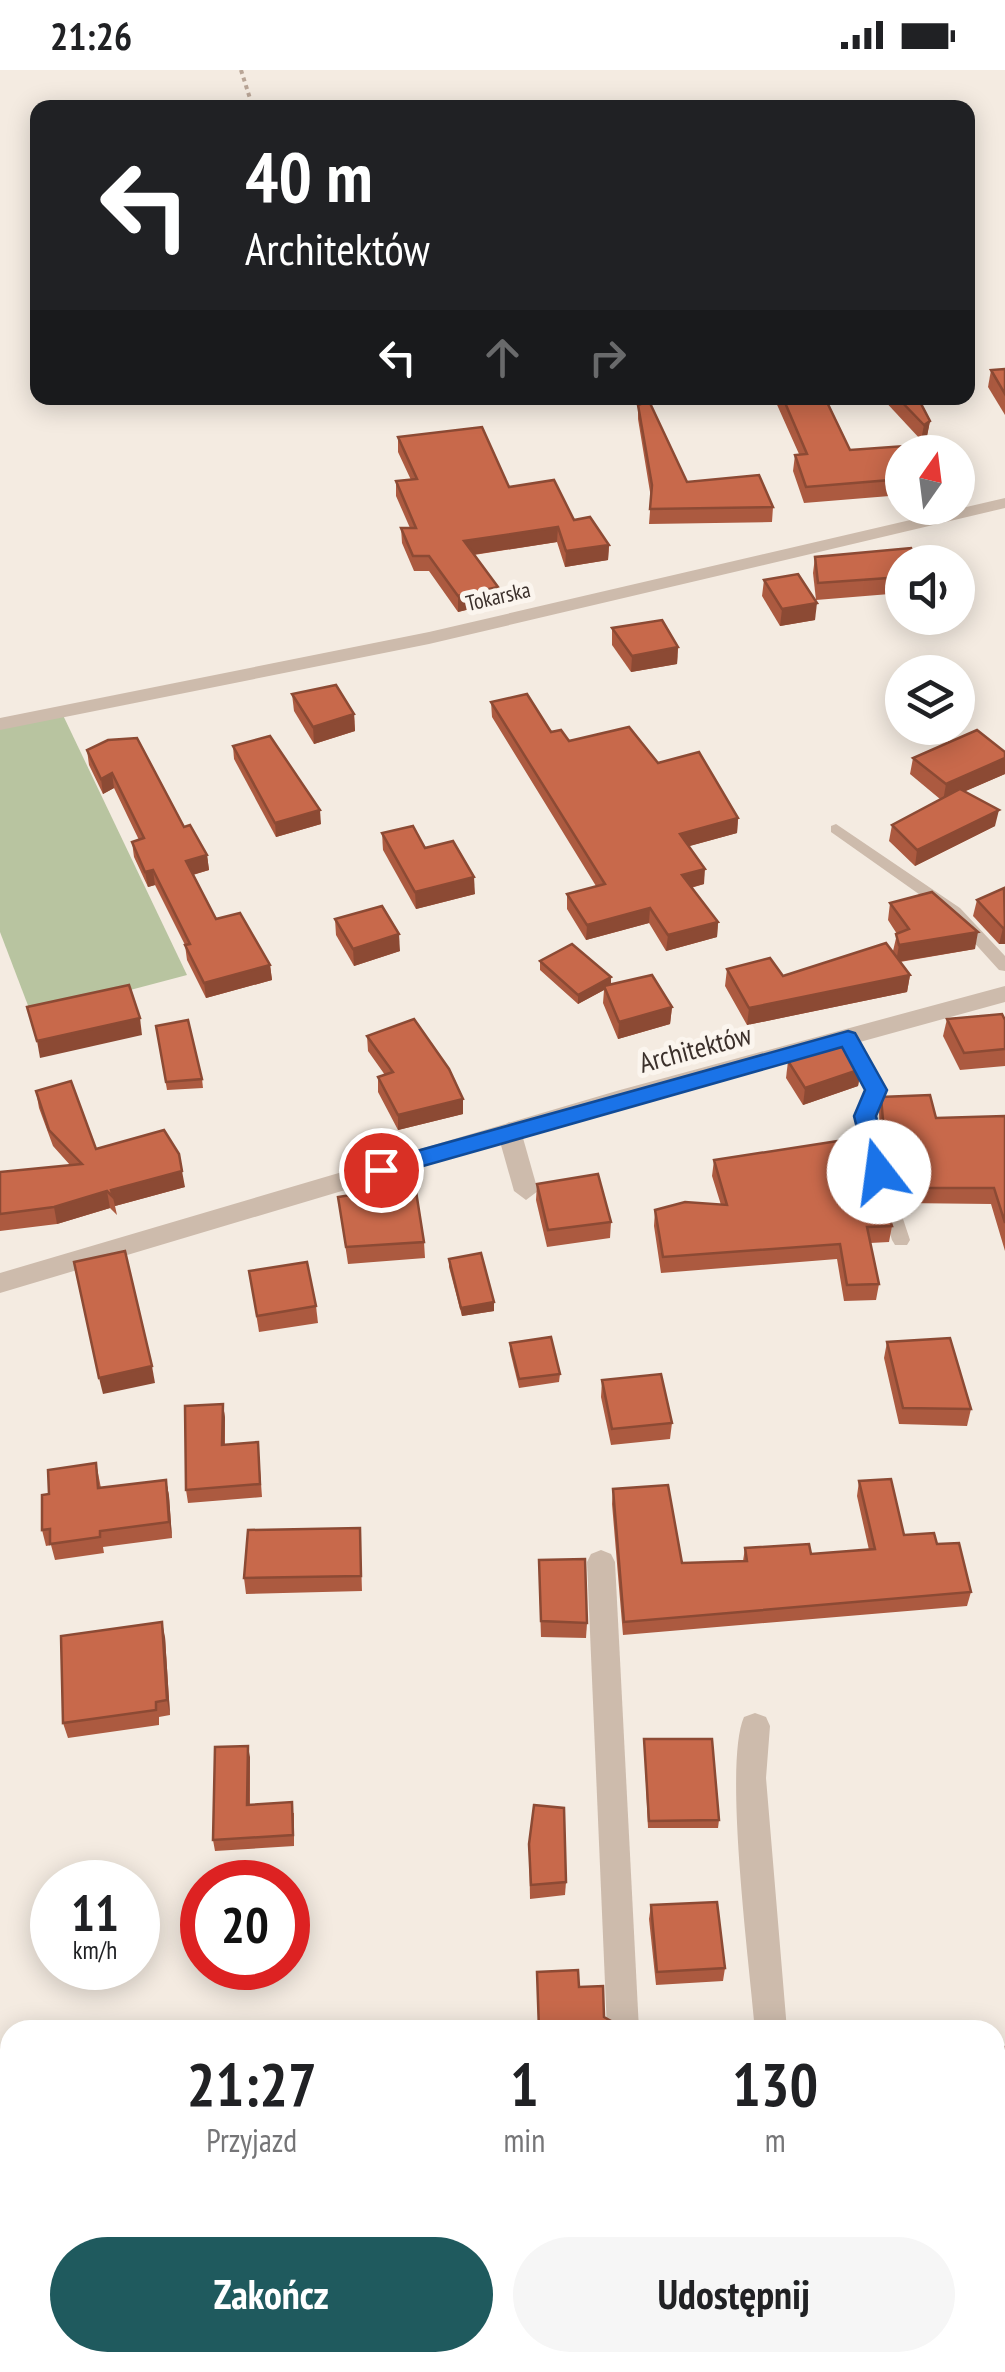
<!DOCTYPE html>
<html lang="pl">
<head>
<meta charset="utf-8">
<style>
	body { margin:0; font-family:"PT Sans Narrow",sans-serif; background:#f6f6f6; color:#202124; height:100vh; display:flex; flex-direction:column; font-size:38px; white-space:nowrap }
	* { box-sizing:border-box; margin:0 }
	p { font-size:32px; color:#757577 }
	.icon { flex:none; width:55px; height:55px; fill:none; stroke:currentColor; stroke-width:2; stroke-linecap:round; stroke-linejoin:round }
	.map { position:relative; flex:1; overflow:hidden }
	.details { position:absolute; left:0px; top:1950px; width:1005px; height:352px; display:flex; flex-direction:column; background:#fff; border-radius:30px 30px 0 0; box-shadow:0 5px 25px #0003 }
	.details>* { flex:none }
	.banner { position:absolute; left:30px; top:30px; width:945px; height:305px; border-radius:20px; box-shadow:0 5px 25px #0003; background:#202124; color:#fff; overflow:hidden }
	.needle { width:65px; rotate:14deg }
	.buttons { position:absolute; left:885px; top:365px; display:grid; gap:20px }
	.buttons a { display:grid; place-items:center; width:90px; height:90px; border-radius:50%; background:#fff; box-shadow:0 5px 25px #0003; font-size:50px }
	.speed { position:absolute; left:30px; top:1790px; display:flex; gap:20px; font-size:50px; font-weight:700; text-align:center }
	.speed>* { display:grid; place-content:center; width:130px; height:130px; border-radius:50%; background:#fff; box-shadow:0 5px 25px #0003; line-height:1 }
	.speed small { font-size:25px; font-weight:400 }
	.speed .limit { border:15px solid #d22; background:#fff; color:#111 }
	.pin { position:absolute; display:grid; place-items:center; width:85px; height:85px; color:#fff; margin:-42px; border:5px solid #fff; border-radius:50%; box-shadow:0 2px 10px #0007 }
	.me { position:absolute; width:110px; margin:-55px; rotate:345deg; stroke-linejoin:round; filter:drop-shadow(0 0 8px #0008) }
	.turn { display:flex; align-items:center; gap:35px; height:210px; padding:0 50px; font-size:45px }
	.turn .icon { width:130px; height:130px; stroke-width:2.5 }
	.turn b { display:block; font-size:70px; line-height:85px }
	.lanes { display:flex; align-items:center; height:95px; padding:0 50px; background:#0003; justify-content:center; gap:50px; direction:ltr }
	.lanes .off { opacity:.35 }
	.eta { display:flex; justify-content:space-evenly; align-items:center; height:170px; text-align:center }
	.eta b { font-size:60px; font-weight:700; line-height:70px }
	.primary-button { display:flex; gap:20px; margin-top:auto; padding:20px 50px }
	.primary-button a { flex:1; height:115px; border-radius:60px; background:#1f5a5e; color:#fff; font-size:40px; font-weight:700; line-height:115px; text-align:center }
	.primary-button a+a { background:#f6f6f6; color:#202124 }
	.status { display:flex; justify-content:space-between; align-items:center; height:70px; padding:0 50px; background:#fff; direction:ltr }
	.status svg { height:28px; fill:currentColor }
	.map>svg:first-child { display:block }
</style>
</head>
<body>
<div class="status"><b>21:26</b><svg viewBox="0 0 49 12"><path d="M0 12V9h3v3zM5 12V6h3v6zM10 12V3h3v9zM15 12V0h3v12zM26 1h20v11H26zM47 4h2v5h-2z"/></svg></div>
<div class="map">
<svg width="1005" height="2302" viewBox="0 0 1005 2302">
	<rect width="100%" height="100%" fill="#f4ebe1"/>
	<polygon fill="#b8c4a0" points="61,641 187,905 32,946 0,862 0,653"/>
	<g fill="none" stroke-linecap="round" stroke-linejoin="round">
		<polyline stroke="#b9a596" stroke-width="4" stroke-dasharray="4 4" stroke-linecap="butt" points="241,0 253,38"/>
		<g fill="#cdbbac" fill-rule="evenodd">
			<polygon points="836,754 960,838 1005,886 1005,901 999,900 950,846 831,762 831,756"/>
			<polygon points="847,962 853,964 884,1020 873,1046 876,1067 910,1170 907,1175 895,1175 892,1170 860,1067 857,1046 868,1020 839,968"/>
		</g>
		<g fill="#cdbbac" fill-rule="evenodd">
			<polygon points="1005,428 1005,438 429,574 0,660 0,648 429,562"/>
			<polygon points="509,1052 521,1061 538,1121 526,1130 514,1121 497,1061"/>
			<polygon points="601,1480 611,1484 615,1492 639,1960 607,1960 587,1492 591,1484"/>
			<path d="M755,1643L766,1647L770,1656L766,1708L787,1960H755C750,1897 723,1694 744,1647Z"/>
			<rect x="623" y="2292" width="36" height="10"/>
			<polygon points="784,2292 820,2292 822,2302 786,2302"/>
		</g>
		<polygon fill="#cdbbac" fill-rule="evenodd" points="1005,916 1005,932 620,1038 0,1223 0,1203 620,1020"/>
	</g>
	<g fill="#ac5a40">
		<polygon points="1005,299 1005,345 988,317 991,300"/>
		<polygon points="774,328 825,328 850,380 902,382 902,425 804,433 793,401 795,385 799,384"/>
		<polygon points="882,328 918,328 930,351 927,366 921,370"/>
		<polygon points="638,335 687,412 773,437 772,452 649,454 651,428 638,349"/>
		<polygon points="398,367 509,417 574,450 609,475 608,490 565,497 557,472 474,485 498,517 498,532 458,542 429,501 414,501 402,473 401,458 410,458 396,426 396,411 411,410 398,382"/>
		<polygon points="815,487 902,492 902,523 816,530 813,503"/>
		<polygon points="764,510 815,550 780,556 762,526"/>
		<polygon points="612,558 678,577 677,594 631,602 612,575"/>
		<polygon points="292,624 354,644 355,661 314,674 294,641"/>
		<polygon points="491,632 569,671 658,693 738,748 737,763 689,776 704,814 691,818 718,852 717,867 666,881 649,853 586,870 567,839 567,824 596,816 492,647"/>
		<polygon points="233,676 321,754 276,767 234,689"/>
		<polygon points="87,680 184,757 207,785 209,800 193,805 216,849 270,895 272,910 206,928 187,890 185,875 155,815 148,817 134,787 132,772 139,770 114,718 103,724 89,695"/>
		<polygon points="913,688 1005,704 965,721 995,756 915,796 889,771 892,755 940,729 910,704"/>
		<polygon points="382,763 475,824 416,839 383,780"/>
		<polygon points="1005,818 1005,874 999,874 973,846 977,830"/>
		<polygon points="890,833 975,879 900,892 910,905 907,922 747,955 725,916 727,899 783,906 893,881 897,864 888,850"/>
		<polygon points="335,849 400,881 354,896 336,865"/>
		<polygon points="540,891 611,914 672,937 670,954 618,969 603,933 604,920 578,934 540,900"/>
		<polygon points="947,949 1005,950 1005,996 960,1000 943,966"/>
		<polygon points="156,956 202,1009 203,1018 167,1020"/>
		<polygon points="367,966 463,1044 398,1060 378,1022 378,1007 385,1005 368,981"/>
		<polygon points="788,991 861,999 858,1016 803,1035 786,1008"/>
		<polygon points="36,1021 96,1079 185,1117 115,1136 117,1145 110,1138 57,1154 0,1161 0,1102 70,1095 53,1076 39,1038"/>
		<polygon points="881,1027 936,1048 1005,1046 1005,1181 991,1134 902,1133 880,1066 879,1042"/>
		<polygon points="714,1090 892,1156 889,1172 870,1173 879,1214 876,1230 844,1231 837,1189 661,1203 654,1156 655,1140 721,1135 712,1106"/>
		<polygon points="537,1114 611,1152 610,1168 547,1177 536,1130"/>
		<polygon points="338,1127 424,1172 425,1188 348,1194"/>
		<polygon points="449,1189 494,1232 494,1241 462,1246 449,1197"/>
		<polygon points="249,1201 316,1236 318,1253 259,1262"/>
		<polygon points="887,1272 971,1339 967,1356 899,1354 884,1288"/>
		<polygon points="510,1273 560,1304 559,1312 519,1318 510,1281"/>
		<polygon points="602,1310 672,1353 670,1369 611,1375 601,1327"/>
		<polygon points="223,1334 225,1348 225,1375 258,1372 262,1427 188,1433 186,1420"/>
		<polygon points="96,1393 101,1418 166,1410 169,1426 172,1468 103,1477 104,1483 55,1490 51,1475 46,1476 42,1460 49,1424"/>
		<polygon points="859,1411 904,1465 937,1474 971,1522 967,1536 623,1565 612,1434 613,1419 682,1493 743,1491 745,1478 811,1484 869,1480 857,1426"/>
		<polygon points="360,1458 362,1521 246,1524 244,1508"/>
		<polygon points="539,1505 587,1553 586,1568 541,1567"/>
		<polygon points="165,1567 170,1645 159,1647 159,1655 68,1668 63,1653"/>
		<polygon points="644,1669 719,1750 718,1758 648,1758"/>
		<polygon points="250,1687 250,1735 294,1743 294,1776 215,1781 213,1770"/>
		<polygon points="529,1774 566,1812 565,1825 530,1829"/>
		<polygon points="651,1835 725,1898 723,1911 656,1915 649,1849"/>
		<polygon points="1005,1977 1005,2113 995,2114 995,1978"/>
	</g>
	<g fill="#8c4a34">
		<polygon points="930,351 927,366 921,370 924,355"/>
		<polygon points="558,457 557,472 464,486 464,471"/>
		<polygon points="609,475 608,490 565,497 566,481"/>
		<polygon points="498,517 498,532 458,542 458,526"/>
		<polygon points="817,533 815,550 780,556 782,539"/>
		<polygon points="678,577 677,594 631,602 632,586"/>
		<polygon points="354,644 355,661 314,674 313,657"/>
		<polygon points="1005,688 1005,704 943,731 946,714"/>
		<polygon points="112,703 114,718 103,724 101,709"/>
		<polygon points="320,740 321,754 276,767 275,753"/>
		<polygon points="999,740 995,756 915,796 917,780"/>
		<polygon points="738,748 737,763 679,779 680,764"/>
		<polygon points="207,785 209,800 188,806 186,791"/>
		<polygon points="705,799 704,814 681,820 682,805"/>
		<polygon points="153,800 155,815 148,817 145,802"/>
		<polygon points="474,807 475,824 416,839 415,822"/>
		<polygon points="650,838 649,853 586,870 587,855"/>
		<polygon points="718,852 717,867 666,881 668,865"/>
		<polygon points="1005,857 1005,874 999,874 1003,858"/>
		<polygon points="978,862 975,879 896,892 899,875"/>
		<polygon points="399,864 400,881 354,896 353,879"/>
		<polygon points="270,895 272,910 206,928 204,913"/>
		<polygon points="910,905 907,922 747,955 749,938"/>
		<polygon points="611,907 611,916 604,916 604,920 578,934 578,925"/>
		<polygon points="672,937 670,954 618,969 619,952"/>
		<polygon points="140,948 142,965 40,988 37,971"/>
		<polygon points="861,999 858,1016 803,1035 805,1018"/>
		<polygon points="463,1029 463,1044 398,1060 398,1045"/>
		<polygon points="182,1101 185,1117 115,1136 111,1120"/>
		<polygon points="107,1121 110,1138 57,1154 54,1137"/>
		<polygon points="494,1232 494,1241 462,1246 461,1238"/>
		<polygon points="152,1296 155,1313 103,1324 99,1308"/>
		<polygon points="223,1334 225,1348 224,1388 222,1375"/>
		<polygon points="166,1410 169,1426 172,1468 169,1452"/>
		<polygon points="162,1552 165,1567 170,1645 167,1630"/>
		<polygon points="248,1676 250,1687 249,1746 247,1735"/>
	</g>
	<g fill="#c8694b" stroke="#8c4a34" stroke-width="2.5">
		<polygon points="1005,299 1005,324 991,300"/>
		<polygon points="783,328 825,328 850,380 905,376 908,382 902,382 902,409 806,417 795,385 807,384"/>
		<polygon points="898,328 918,328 930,351 924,355"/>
		<polygon points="649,331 687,412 759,405 773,437 650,439 652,415 638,335"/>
		<polygon points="482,357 509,417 554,410 574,450 590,447 609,475 566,481 558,457 464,471 498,517 458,526 429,486 413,486 401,458 416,458 396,411 417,409 398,367"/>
		<polygon points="911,478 917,492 902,492 902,507 818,513 815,487"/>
		<polygon points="798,504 817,533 782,539 764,510"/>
		<polygon points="662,550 678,577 632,586 612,558"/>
		<polygon points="336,615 354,644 313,657 292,624"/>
		<polygon points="527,624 551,662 561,660 569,671 629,657 658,693 699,682 738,748 680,764 705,799 682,805 718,852 668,865 650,838 587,855 567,824 605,814 491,632"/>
		<polygon points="977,660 1005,682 1005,688 946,714 913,688"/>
		<polygon points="270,666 320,740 275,753 233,676"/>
		<polygon points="137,668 184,757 190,755 207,785 186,791 216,849 240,843 270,895 204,913 185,875 190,874 153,800 145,802 132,772 144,768 112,703 101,709 87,680 108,670"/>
		<polygon points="960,719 999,740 917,780 892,755"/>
		<polygon points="413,756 425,778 453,771 474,807 415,822 382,763"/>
		<polygon points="1004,818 1005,857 1003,858 977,830"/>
		<polygon points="932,822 978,862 899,875 896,864 909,859 890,833"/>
		<polygon points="382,836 399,864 353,879 335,849"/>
		<polygon points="886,873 910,905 749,938 727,899 770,888 783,906"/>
		<polygon points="572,874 611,907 578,925 540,891"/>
		<polygon points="652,905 672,937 619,952 604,916"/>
		<polygon points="129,915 140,948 37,971 27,937"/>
		<polygon points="1002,944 1005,950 1005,979 964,983 947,949"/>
		<polygon points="414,949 449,999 463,1029 398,1045 378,1007 393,1002 367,966"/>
		<polygon points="188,950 202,1009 166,1012 156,956"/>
		<polygon points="842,974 861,999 805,1018 788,991"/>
		<polygon points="71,1011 96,1079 164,1060 179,1084 182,1101 111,1120 114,1128 107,1121 54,1137 0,1144 0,1102 82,1094 49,1060 36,1021"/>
		<polygon points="930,1025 936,1048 1005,1046 1005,1153 994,1118 905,1118 883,1050 881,1027"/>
		<polygon points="864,1067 892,1156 867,1157 879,1214 847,1215 840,1174 663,1187 655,1140 685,1132 727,1135 714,1090"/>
		<polygon points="598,1104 611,1152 548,1160 537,1114"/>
		<polygon points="415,1115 424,1172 346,1177 338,1127"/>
		<polygon points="125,1181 152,1296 99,1308 74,1192"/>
		<polygon points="481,1183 494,1232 461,1238 449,1189"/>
		<polygon points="307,1192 316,1236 257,1246 249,1201"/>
		<polygon points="551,1267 560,1304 519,1309 510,1273"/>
		<polygon points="950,1268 971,1339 903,1338 887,1272"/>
		<polygon points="661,1304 672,1353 612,1359 602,1310"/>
		<polygon points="223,1334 222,1375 258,1372 260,1414 186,1420 185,1336"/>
		<polygon points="96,1393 98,1418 166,1410 169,1452 100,1461 100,1467 50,1474 50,1459 42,1460 42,1425 49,1424 48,1400"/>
		<polygon points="891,1409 904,1465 934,1463 937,1474 959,1473 971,1522 624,1552 613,1419 668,1415 682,1493 747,1491 745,1478 809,1474 811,1484 875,1479 859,1411"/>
		<polygon points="360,1458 361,1506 244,1508 248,1460"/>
		<polygon points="585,1489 587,1553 541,1551 539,1490"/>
		<polygon points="162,1552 167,1630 156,1632 156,1640 63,1653 61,1566"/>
		<polygon points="644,1669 712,1669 719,1750 649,1751"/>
		<polygon points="248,1676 247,1735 292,1732 293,1765 213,1770 215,1677"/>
		<polygon points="534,1735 564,1738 566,1812 531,1815 529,1774"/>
		<polygon points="717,1832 725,1898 657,1902 651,1835"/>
		<polygon points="578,1900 579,1917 603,1916 604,1947 611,1951 612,1960 539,1960 537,1902"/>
		<polygon points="1005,1977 1005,2102 995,2103 995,1978"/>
	</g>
	<polygon fill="#1a73e8" stroke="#114b97" stroke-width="2.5" points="848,961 855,963 887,1020 876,1046 890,1102 879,1110 868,1102 854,1046 865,1020 842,977 381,1108 370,1100 381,1091"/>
	<g text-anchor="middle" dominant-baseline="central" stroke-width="10" stroke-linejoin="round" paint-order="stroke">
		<g font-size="22" fill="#3b302b" stroke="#fbf5ee">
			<text transform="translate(498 526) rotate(-13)">Tokarska</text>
		</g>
		<g font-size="28" fill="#3b302b" stroke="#fbf5ee">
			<text transform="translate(695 978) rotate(-15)">Architektów</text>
		</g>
	</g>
</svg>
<div class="buttons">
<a><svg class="needle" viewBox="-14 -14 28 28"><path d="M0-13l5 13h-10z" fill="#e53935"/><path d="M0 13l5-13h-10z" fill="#757577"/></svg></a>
<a><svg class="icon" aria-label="sound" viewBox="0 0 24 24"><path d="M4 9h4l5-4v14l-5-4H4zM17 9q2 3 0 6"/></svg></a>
<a><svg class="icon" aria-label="layers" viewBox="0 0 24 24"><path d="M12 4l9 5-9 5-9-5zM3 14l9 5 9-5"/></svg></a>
</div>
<div class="speed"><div>11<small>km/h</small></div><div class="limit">20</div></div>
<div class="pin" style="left:381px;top:1100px;background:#d93025"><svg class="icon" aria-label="arrive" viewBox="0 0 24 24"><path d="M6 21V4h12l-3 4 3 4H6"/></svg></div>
<svg class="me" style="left:879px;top:1102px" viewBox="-20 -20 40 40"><circle r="19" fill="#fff"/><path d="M0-13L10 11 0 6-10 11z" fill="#1a73e8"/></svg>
<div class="banner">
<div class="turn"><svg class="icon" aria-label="left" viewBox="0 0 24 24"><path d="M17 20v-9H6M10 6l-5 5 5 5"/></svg><div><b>40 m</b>Architektów</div></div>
<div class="lanes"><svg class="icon" aria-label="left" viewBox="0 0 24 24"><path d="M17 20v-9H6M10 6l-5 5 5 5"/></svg><svg class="icon off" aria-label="ahead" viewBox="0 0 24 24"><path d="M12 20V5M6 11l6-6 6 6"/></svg><svg class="icon off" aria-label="right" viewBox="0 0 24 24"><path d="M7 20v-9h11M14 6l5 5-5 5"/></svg></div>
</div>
<section class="details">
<div class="eta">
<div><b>21:27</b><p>Przyjazd</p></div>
<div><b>1</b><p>min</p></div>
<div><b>130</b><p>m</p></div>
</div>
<div class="primary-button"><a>Zakończ</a><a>Udostępnij</a></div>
</section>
</div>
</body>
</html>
